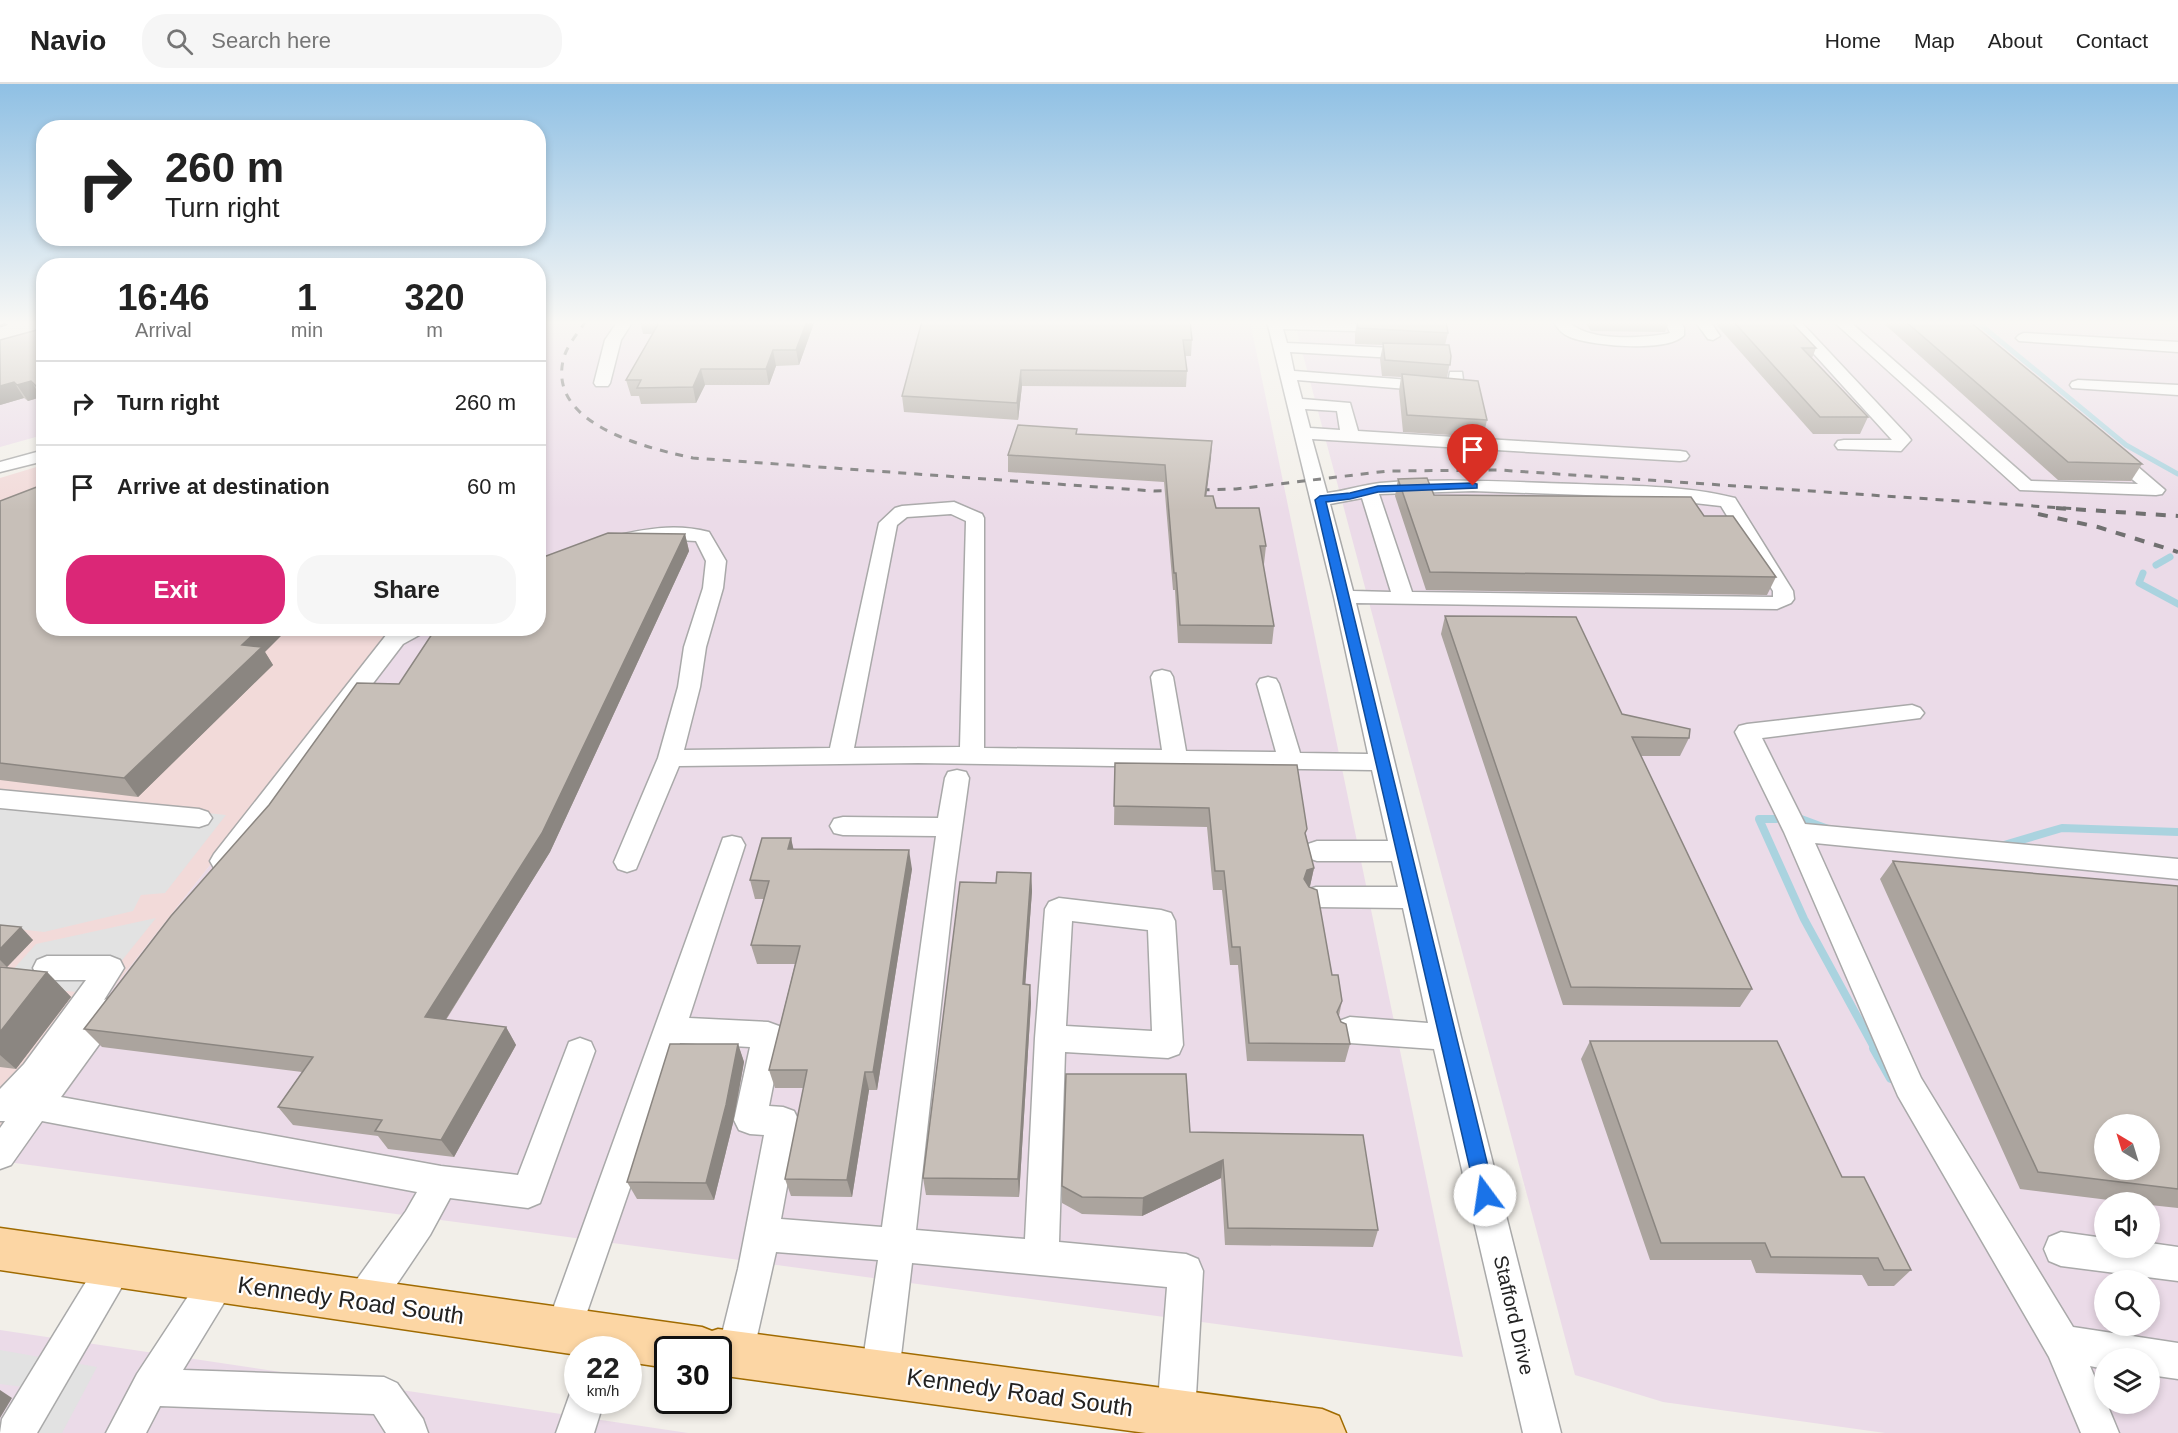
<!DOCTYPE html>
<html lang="en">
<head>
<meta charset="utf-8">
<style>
	body { margin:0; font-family:Arial,sans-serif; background:#f6f6f6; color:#222; height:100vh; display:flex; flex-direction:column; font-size:22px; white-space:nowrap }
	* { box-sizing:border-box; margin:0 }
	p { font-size:20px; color:#767676 }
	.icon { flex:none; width:33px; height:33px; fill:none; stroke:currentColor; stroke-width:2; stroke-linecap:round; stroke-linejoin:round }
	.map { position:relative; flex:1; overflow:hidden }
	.drawer { position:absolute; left:36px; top:174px; width:510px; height:378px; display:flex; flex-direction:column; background:#fff; border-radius:24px; box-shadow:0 3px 9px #0003 }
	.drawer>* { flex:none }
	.top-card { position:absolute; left:36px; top:36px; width:510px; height:126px; border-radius:24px; box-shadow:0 3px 9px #0003; background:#fff; color:#222; overflow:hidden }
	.needle { width:39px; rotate:322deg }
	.tools { position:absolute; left:2094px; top:1030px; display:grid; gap:12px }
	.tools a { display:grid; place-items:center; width:66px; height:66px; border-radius:50%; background:#fff; box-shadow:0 3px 9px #0003; font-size:30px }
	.speed { position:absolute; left:564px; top:1252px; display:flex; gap:12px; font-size:30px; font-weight:700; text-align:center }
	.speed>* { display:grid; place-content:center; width:78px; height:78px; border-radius:50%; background:#fff; box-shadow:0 3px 9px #0003; line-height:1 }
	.speed small { font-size:15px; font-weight:400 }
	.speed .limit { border:3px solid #111; border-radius:9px; background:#fff; color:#111 }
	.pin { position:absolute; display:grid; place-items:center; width:51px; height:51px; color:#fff; margin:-62px -26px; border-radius:50% 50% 50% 0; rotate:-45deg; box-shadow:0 0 6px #0007 }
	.pin .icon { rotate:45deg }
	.me { position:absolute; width:66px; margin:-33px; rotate:346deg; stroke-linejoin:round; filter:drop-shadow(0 0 4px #0008) }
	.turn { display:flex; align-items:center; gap:21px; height:126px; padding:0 30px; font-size:27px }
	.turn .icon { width:78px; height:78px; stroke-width:2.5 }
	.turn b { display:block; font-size:42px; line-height:51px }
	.eta { display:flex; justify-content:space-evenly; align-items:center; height:102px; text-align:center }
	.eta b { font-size:36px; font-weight:700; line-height:42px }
	.action { display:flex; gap:12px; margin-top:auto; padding:12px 30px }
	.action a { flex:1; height:69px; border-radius:24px; background:#db2777; color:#fff; font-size:24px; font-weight:700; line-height:69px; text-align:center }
	.action a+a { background:#f6f6f6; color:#222 }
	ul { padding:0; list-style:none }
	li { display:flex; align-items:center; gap:18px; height:84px; padding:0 30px; border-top:2px solid #e0e0e0 }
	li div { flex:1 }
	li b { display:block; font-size:22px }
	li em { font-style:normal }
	header { display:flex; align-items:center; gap:36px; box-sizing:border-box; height:84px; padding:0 30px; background:#fff; border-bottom:2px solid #e0e0e0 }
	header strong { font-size:28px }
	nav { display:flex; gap:33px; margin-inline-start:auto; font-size:21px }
	.search { width:420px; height:54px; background:#f6f6f6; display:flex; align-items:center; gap:15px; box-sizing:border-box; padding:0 21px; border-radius:24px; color:#767676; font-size:22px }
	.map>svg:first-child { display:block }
</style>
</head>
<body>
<header>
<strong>Navio</strong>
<div class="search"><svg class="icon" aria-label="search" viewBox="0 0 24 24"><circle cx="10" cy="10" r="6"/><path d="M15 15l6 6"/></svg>Search here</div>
<nav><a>Home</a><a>Map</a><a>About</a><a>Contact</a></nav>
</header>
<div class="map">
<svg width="2178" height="1349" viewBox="0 0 2178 1349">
	<rect width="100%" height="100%" fill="#f2efe9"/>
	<polygon fill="#f2dad9" points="43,381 44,544 396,545 0,1048 0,394"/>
	<g fill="#ebdbe8" fill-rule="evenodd">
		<polygon points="1250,237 1463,1273 0,1077 0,1048 396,545 538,544 539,238"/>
		<path d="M1294,237H2178V1349H1885L1663,1318L1575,1291ZM2104,1041H2150V1086H2104ZM2104,1119H2150V1164H2104ZM2104,1197H2150V1242H2104ZM2104,1275H2150V1320H2104Z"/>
		<polygon points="43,245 43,351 0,363 0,258"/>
		<polygon points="0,1246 521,1324 688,1349 0,1349"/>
	</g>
	<g fill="#e2e2e2">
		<polygon points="0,707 226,731 165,809 141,811 133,827 44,848 0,843"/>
		<polygon points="156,834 95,910 0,900 36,860"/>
		<polygon points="0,1266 97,1283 62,1349 30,1349 54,1307 0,1300"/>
	</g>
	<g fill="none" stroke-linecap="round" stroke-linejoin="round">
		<polyline stroke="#aad3df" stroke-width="5" points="1976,237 2126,361 2178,390"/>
		<g stroke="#aad3df" stroke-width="7">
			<polyline points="2156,481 2170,473"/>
			<polyline points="2143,489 2139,499 2178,520"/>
		</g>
		<g stroke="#aad3df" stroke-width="8">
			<polyline points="1776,735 1759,735 1804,835 1875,965"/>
			<polyline points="1801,735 1828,745"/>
			<polyline points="2004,761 2062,744 2178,748"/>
		</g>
		<polyline stroke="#aad3df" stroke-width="10" points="1874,964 1891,994"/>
		<defs>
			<g id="minor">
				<polygon points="618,237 633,237 621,256 610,299 608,302 596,302 594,299 605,256"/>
				<path d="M1267,237L1386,241L1393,245L1391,248L1283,245L1287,259L1413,265L1421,270L1413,275L1290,268L1294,287L1448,299L1450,288H1462L1464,304L1456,309L1297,296L1302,315L1350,319L1358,347L1680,367L1686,368L1689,372L1686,376L1680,377L1312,355L1327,409C1345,407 1362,401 1380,399C1445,394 1511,398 1576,400C1628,402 1684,401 1735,414L1793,507L1794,515L1791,519L1777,525L1356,519L1461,953L1561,1349H1523L1434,965L1350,959L1339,955L1335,946L1339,937L1350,933L1428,939L1403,824L1316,823L1306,820L1303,813L1306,806L1316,803H1398L1392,777H1317L1308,774L1304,767L1308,760L1317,757H1388L1372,686L918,679L679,682L636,785L627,788L618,785L614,778L658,674L678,603L684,563L703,504L706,477L696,457L659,455L617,463L610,461L607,457L610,453C644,445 675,439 709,448L726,477L723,504L706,563L700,603L684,666L830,664L879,439L895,424L902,422L954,418L982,430L984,434V664L1162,666L1151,593L1154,588L1162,586L1170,588L1173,593L1186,667L1276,668L1257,600L1260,595L1268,593L1276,595L1279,600L1300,669L1368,670L1334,513ZM1305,325L1337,327L1340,346L1310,344ZM1473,407L1641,413L1721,422L1773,507V513L1412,508L1379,410ZM1362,414L1391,508L1353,507L1330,420ZM951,430L966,437L960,663L854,664L897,441L907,433Z"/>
				<path d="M1553,237H1568C1587,258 1640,254 1666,250L1670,249L1665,237H1680L1684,244V251C1669,269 1591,262 1570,253C1562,250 1557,244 1553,237Z"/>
				<polygon points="1695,237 1710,237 1720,252 1713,256 1708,255"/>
				<polygon points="1784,237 1800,237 1908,352 1911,356 1901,367 1838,365 1835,361 1838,357 1844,356 1892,356"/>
				<polygon points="1833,237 1849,237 2031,397 2138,400 2105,373 2102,369 2105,365 2117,365 2165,406 2162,410 2156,411 2020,406"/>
				<polygon points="2024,249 2178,258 2178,268 2019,257 2016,254 2019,251"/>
				<polygon points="2078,296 2178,301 2178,311 2072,304 2070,301 2072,298"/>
				<polygon points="44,366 44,377 0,388 0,378"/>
				<polygon points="398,544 425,544 423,549 403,560 232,784 223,787 214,784 210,777 214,770 387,550"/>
				<polygon points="1912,621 1920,624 1924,629 1920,634 1762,654 1805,740 2178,775 2178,795 1815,759 1921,994 2073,1243 2178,1259 2178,1295 2150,1291 2150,1275 2104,1275 2104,1285 2090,1282 2104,1315 2104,1320 2107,1320 2119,1349 2081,1349 2049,1273 1898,1012 1784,748 1735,648 1739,642 1747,640"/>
				<path d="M957,686L966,688L969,694L955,795L916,1146L1025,1155L1035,954L1045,825L1049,818L1059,814L1161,826L1171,829L1175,837L1183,961L1179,970L1168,974L1065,968L1059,1158L1186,1170L1198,1175L1203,1187L1195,1330L1189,1343L1176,1349L1163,1343L1157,1330L1167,1203L912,1179L899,1289L893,1302L880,1308L867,1302L861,1289L878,1176L776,1168L753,1270L748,1283L735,1288L722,1283L718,1266L738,1185L764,1051L750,1050L739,1046L734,1036L750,963L680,959L576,1260L563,1265L550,1260L545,1247L723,754L732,752L741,754L745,761L689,934L768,938L779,942L783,951L769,1022L783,1023L794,1027L799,1037L781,1135L882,1143L936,752L843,751L834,749L830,742L834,735L843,733L938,734L945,694L948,688ZM1072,837L1148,846L1152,947L1066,942Z"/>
				<polygon points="0,706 199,725 208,728 212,734 208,740 199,743 0,724"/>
				<polygon points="47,872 110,872 120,876 124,884 104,916 109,914 119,917 124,926 61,1013 441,1082 518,1091 569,958 580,954 591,958 595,967 540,1119 528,1124 450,1114 430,1151 376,1231 363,1236 350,1231 345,1218 350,1205 406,1127 417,1108 42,1037 11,1081 0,1085 0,1044 5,1037 0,1037 0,1005 24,980 86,896 47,896 37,892 33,884 37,876"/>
				<polygon points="2061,1148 2104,1154 2104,1164 2150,1164 2150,1159 2178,1163 2178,1197 2061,1182 2049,1177 2044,1165 2049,1153"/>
				<polygon points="115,1165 127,1170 132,1182 127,1194 37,1349 0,1349 2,1335 103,1170"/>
				<polygon points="218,1179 230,1185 236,1197 230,1209 183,1286 384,1293 397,1299 423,1335 428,1349 386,1349 374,1330 160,1322 146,1349 106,1349 137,1290 206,1185"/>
				<polygon points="578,1301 578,1317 604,1317 594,1349 556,1349 572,1304"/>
			</g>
			<polygon id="major" points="0,1144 702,1243 712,1247 718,1245 1322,1325 1339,1332 1346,1349 1146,1349 718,1291 718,1266 668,1266 668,1284 628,1278 628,1266 578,1266 578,1271 0,1186"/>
		</defs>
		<use href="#minor" stroke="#a9a9a9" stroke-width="3"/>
		<use href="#major" stroke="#a06b00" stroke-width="3"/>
		<use href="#minor" fill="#fff" fill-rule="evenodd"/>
		<use href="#major" fill="#fcd6a4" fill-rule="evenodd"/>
		<g stroke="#707070" stroke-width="3" stroke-dasharray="8 8" stroke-linecap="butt">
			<path d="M586,237C578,249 566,262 563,277C549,341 647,364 693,374L1154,407L1236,405L1388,387L1499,386L2078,425"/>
			<polyline points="0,242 14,237"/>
		</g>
		<g stroke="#707070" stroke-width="4" stroke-dasharray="10 10" stroke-linecap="butt">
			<polyline points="2056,424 2178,432"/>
			<polyline points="2038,430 2098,443 2178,468"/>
		</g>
	</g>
	<g fill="#aba49e">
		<polygon points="640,237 814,237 814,239 799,281 776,282 769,301 705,301 696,319 641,320 639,312 631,312 626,296 652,250 643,250"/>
		<polygon points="922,237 1192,256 1191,272 1185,272 1187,287 1186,303 1022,302 1018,336 904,328 902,312"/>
		<polygon points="1357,237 1446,237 1448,249 1445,261 1451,272 1447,294 1487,336 1483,353 1403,348 1399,307 1401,293 1382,292 1380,275 1383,261 1355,260 1355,250"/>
		<polygon points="1584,237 1669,237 1665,248 1591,247"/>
		<polygon points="1713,237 1790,237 1816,264 1812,274 1868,333 1860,350 1813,350"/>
		<polygon points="1881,237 1969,237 2142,380 2131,397 2058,396"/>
		<polygon points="44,244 44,316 41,313 28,317 24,314 0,321"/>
		<polygon points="1077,350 1212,357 1206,412 1216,424 1266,462 1264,480 1263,480 1274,542 1272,560 1178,559 1175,506 1173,506 1164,398 1008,388 1008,371"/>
		<polygon points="1398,395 1434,411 1704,432 1776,493 1767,511 1426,506 1395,412"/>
		<polygon points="0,417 44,544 265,568 273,581 138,713 0,696"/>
		<polygon points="685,450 689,467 550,768 446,936 506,943 516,961 454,1073 388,1065 378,1052 293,1041 278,1023 302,988 102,963 84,945"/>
		<polygon points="1445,532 1622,630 1689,654 1680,672 1641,672 1752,905 1740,923 1563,921 1441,550"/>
		<polygon points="1115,679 1306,751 1314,784 1310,802 1309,803 1332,891 1342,917 1339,932 1350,960 1345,978 1247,977 1238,881 1230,881 1222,806 1213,806 1207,743 1114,741"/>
		<polygon points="791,754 793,765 912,785 877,1006 869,1006 852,1113 791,1112 785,1095 804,1004 775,1004 769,986 795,880 757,880 751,861 764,815 755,815 750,796"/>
		<polygon points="1893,777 2178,802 2178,1124 2150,1121 2150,1119 2133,1119 2020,1105 1880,795"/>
		<polygon points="1031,789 1032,807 1025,900 1030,901 1031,919 1019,1113 926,1111 923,1094 996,799"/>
		<polygon points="0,841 33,856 7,883 0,882"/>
		<polygon points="0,883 47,888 71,913 16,985 0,983"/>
		<polygon points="1590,957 1842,1093 1911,1186 1894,1202 1868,1202 1862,1191 1756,1189 1751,1176 1650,1176 1581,975"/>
		<polygon points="738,960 744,978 733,1039 714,1116 637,1115 627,1098"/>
		<polygon points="1190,1048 1378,1146 1373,1163 1225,1161 1221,1094 1142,1132 1082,1130 1062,1119 1062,1102"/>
	</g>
	<g fill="#8b8681">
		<polygon points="807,237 814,237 814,239 799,281 796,266"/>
		<polygon points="773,266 776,282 769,301 766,285"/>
		<polygon points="701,285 705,301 696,319 693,303"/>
		<polygon points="1021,286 1022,302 1018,336 1017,319"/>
		<polygon points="31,297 41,313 28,317 17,301"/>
		<polygon points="14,298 24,314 0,321 0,302"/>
		<polygon points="1212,357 1211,374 1204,430 1205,412"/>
		<polygon points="685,450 689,467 550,768 436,951 425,933"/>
		<polygon points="260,544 289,544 265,568 273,581 138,713 124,694 242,561"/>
		<polygon points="791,754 795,772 788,765"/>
		<polygon points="909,766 912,785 877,1006 873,988"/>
		<polygon points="1314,784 1310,802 1304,805 1304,795 1307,786"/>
		<polygon points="1031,789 1032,807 1024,919 1023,900"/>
		<polygon points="21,843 33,856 7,883 0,876 0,865"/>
		<polygon points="47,888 71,913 16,985 0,971 0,948"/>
		<polygon points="1030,901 1031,919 1019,1113 1018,1095"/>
		<polygon points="506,943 516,961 454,1073 441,1056"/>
		<polygon points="738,960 744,978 733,1039 714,1116 706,1099"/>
		<polygon points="865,988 869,1006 852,1113 847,1096"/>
		<polygon points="1223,1076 1221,1094 1142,1132 1143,1114"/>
		<polygon points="0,1306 12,1314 0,1334"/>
	</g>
	<g fill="#c7bfb8" stroke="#8b8681" stroke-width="1.5" fill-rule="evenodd">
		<polygon points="660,237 807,237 796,266 773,266 766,285 701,285 693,303 637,304 641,296 626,296"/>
		<polygon points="922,237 1190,237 1192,256 1183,256 1187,287 1021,286 1017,319 902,312"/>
		<polygon points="1357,237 1446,237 1448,249 1358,244"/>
		<polygon points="1733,237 1790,237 1816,264 1802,264 1868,333 1820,333"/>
		<polygon points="1905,237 1969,237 2142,380 2068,378"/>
		<polygon points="44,244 44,310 31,297 17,301 14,298 0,302 0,256"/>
		<polygon points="1383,259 1449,261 1451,272 1450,281 1385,276"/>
		<polygon points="1402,290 1478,297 1487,336 1407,331"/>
		<polygon points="1018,341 1077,345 1076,350 1212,357 1205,412 1213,412 1216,424 1259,424 1266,462 1260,462 1274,542 1180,541 1176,489 1174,489 1165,381 1008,371"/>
		<polygon points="1427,394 1434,411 1691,413 1704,432 1733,432 1776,493 1430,488 1398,395"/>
		<polygon points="42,401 44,404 44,544 260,544 242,561 262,563 124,694 0,679 0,417"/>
		<polygon points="608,449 685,450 542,749 425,933 506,943 441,1056 375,1047 382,1036 278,1023 313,973 84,945 171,832 269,721 357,599 399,600 436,544 538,544 538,475"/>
		<polygon points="1445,532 1576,533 1622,630 1690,645 1689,654 1632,653 1752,905 1571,903"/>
		<polygon points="1115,679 1297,681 1307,745 1305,749 1314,784 1307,786 1304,795 1309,803 1317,806 1332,891 1338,891 1342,917 1337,928 1341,938 1346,940 1350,960 1249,959 1240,863 1232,863 1224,787 1215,787 1209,724 1114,722"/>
		<polygon points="762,754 791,754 788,765 909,766 873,988 865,988 847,1096 785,1095 807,986 769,986 800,862 751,861 769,797 750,796"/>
		<path d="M1893,777L2178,802V1105L2038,1088ZM2104,1041H2150V1086H2104Z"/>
		<polygon points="997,788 1031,789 1023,900 1030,901 1018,1095 923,1094 960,798 996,799"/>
		<polygon points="0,841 21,843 0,865"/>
		<polygon points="0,883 47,888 0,948"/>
		<polygon points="1590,957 1777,957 1842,1093 1864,1093 1911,1186 1884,1186 1878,1174 1771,1173 1765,1159 1661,1159"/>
		<polygon points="670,960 738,960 726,1021 706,1099 627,1098"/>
		<polygon points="1066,990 1186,990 1190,1048 1363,1051 1378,1146 1228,1144 1223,1076 1143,1114 1082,1113 1062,1102"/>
	</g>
	<linearGradient id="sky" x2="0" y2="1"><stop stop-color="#8fc0e4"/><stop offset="0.56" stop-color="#f9f8f5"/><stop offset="1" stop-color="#f9f8f5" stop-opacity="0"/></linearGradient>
	<rect width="2178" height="426" fill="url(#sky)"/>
	<polygon fill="#1a73e8" stroke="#114b97" stroke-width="1.5" points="1473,399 1477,400 1477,404 1378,408 1350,415 1326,418 1495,1111 1492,1118 1485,1120 1479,1118 1476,1111 1315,416 1320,412 1350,409 1378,402"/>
	<g text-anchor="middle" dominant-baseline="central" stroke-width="4.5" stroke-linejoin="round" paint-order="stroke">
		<g font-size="20" fill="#222" stroke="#fff">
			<text transform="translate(1514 1231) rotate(77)">Stafford Drive</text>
		</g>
		<g font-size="24" fill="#222" stroke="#fff">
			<text transform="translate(351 1216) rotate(8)">Kennedy Road South</text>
			<text transform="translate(1020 1308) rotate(8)">Kennedy Road South</text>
		</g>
	</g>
</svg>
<div class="tools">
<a><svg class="needle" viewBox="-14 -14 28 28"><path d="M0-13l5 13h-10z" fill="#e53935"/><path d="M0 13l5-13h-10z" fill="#767676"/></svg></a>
<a><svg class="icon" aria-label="sound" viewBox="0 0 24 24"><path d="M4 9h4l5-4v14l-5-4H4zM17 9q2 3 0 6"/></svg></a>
<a><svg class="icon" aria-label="search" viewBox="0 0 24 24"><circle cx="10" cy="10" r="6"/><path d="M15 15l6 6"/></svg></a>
<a><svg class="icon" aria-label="layers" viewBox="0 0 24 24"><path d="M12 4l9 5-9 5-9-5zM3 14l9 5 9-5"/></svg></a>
</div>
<div class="speed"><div>22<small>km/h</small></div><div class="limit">30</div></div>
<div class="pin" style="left:1473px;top:402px;background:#d93025"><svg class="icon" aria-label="arrive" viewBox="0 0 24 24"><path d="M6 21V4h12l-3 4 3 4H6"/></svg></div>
<svg class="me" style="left:1485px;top:1111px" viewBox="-20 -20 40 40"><circle r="19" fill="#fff"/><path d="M0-13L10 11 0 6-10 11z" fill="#1a73e8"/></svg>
<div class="top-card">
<div class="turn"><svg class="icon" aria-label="right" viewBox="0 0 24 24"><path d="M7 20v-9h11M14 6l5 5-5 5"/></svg><div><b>260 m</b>Turn right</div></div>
</div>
<section class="drawer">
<div class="eta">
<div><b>16:46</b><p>Arrival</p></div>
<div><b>1</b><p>min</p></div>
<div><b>320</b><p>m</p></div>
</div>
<ul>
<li><svg class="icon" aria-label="right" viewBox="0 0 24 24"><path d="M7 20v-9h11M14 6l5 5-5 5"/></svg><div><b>Turn right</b></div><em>260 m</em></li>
<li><svg class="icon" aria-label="arrive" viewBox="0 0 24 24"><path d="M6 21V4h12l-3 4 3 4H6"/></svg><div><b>Arrive at destination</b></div><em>60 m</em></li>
</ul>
<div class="action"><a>Exit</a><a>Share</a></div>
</section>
</div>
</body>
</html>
